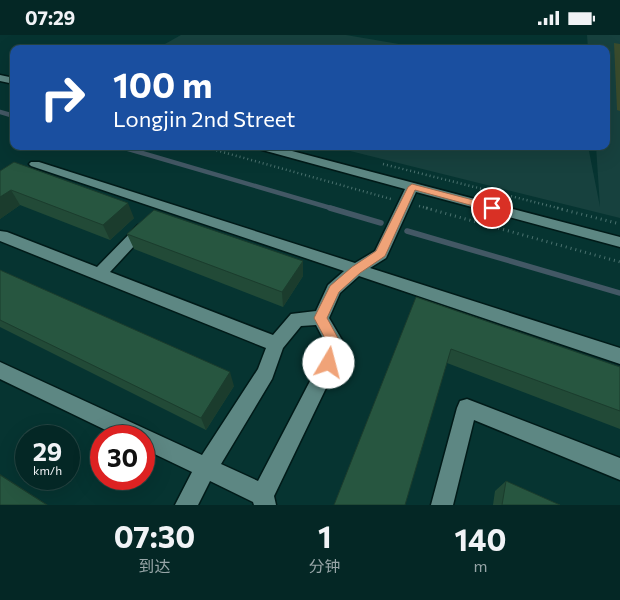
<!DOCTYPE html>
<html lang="zh">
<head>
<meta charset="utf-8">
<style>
	body { margin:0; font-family:Commissioner,"Noto Sans SC",sans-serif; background:#0d2f2d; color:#f1f3f6; height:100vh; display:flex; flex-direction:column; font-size:19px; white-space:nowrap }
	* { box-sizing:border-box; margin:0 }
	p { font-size:16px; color:#97a5a7 }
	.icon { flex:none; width:28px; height:28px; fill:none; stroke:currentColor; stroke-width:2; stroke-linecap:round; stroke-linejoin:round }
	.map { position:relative; height:470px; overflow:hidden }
	.sheet { display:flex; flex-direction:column; background:#042725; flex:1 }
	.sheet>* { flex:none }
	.guide { position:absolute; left:10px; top:10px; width:600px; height:105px; border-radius:10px; box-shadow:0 5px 20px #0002,0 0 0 1px #254442; background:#1a4fa0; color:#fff; overflow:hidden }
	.speed { position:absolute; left:15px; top:390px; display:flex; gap:10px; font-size:25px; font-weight:700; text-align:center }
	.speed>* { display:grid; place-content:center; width:65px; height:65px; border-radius:50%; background:#042725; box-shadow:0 5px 20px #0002,0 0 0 1px #254442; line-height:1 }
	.speed small { font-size:12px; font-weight:400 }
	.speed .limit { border:8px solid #d22; background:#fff; color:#111 }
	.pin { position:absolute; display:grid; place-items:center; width:42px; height:42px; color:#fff; margin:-21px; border:2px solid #fff; border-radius:50%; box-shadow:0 1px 5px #0007 }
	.me { position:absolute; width:55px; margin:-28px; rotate:8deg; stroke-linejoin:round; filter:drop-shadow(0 0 4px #0008) }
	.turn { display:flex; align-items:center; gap:18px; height:105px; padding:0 20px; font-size:22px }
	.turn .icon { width:65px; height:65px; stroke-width:2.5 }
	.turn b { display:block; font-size:35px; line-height:42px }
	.eta { display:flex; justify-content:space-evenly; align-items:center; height:85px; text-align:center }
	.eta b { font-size:30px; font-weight:700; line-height:35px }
	.status { display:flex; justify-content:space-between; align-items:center; height:35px; padding:0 25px; background:#042725; direction:ltr }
	.status svg { height:14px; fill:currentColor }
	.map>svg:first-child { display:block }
</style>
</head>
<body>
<div class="status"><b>07:29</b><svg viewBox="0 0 49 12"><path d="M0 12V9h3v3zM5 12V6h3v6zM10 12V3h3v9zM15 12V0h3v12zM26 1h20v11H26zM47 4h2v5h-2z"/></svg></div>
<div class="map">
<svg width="620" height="470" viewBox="0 0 620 470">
	<rect width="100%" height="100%" fill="#063431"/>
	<g fill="#17413e">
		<polygon points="181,0 346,0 428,14 156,14"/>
		<polygon points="587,0 620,0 620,183 330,111 588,111 600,172 596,111 606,111 606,14 588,14"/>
	</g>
	<polygon fill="#3a4c2d" points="614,8 620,9 620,76 617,75"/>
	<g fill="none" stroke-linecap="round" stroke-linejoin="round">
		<g stroke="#435865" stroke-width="4.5">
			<polyline points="0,77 14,81"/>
			<polyline points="118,111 334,174"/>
		</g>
		<g stroke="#435865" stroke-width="5.5">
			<polyline points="330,173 381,188"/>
			<polyline points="407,196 620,258"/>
		</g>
		<defs>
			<g id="minor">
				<polygon points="0,40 14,43 14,49 0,46"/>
				<path d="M254,111H273L620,202V212L416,157L386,223L370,233L620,313V329L359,241L340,258L329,283L342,305L338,328L274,461L276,470H254L253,467L210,446L198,470H175L192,437L144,414V401H118L0,344V327L202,420L258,334L266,313L0,206V196L7,197L97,232L138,190H148L150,193L148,196L110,237L273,300L291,279L316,276L328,250L344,236L31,131L29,129L31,127H39L355,228L375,216L405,154L255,113ZM316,290L324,305L320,327L258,446L221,429L272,344L283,313L301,291Z"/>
				<polygon points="467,364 620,423 620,445 474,385 453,470 431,470 457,373 460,366"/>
			</g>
		</defs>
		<use href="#minor" stroke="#001a18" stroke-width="3"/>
		<g stroke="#4b726f" stroke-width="2.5" stroke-dasharray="1 3" stroke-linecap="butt">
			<polyline points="201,111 391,164"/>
			<polyline points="383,129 562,174"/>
			<polyline points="419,171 431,174"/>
		</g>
		<g stroke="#4b726f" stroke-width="3" stroke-dasharray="1 4" stroke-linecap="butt">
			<polyline points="426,173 620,227"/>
			<polyline points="557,173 620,189"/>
		</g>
		<use href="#minor" fill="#5d8783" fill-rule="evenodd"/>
	</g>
	<g fill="#224a37">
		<polygon points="0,136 134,183 110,205 20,170 0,184"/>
		<polygon points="127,199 303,226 303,241 283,272 134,214"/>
		<polygon points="0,235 234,351 206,395 0,292"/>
		<polygon points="416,262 620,332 620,394 447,328"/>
		<polygon points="506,446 560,470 493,470 495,456"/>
	</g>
	<g fill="#1b3c2d">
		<polygon points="11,155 20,170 0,184 0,162"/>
		<polygon points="128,168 134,183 110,205 103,190"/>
		<polygon points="303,226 303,241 283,272 282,257"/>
		<polygon points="230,337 234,351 206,395 201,383"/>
		<polygon points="0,439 48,470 47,470 0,440"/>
	</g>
	<g fill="#275640" stroke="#1b3c2d">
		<polygon points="14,127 128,168 103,190 11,155 0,162 0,136"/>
		<polygon points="154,175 303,226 282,257 127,199"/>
		<polygon points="0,235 230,337 201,383 0,285"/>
		<polygon points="416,262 620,332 620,376 451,314 405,470 334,470"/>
		<polygon points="0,440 47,470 0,470"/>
		<polygon points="506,446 560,470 502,470"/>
	</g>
	<polygon fill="#f0a378" stroke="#9c6a4e" points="412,149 496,171 497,173 492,176 415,155 385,221 360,238 339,257 327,283 339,305 334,333 329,335 324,333 322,328 326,305 314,283 330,251 352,232 376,216 408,152"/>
</svg>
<div class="speed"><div>29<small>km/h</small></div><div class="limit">30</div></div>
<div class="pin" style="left:492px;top:173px;background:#d93025"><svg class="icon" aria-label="arrive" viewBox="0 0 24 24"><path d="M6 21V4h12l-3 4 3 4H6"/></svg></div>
<svg class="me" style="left:329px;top:328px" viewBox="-20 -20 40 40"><circle r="19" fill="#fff"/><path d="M0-13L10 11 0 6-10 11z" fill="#f0a378"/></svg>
<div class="guide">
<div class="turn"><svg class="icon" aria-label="right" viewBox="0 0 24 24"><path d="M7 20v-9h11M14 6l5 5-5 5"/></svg><div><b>100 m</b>Longjin 2nd Street</div></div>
</div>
</div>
<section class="sheet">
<div class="eta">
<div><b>07:30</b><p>到达</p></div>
<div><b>1</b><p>分钟</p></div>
<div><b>140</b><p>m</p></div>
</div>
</section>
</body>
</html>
